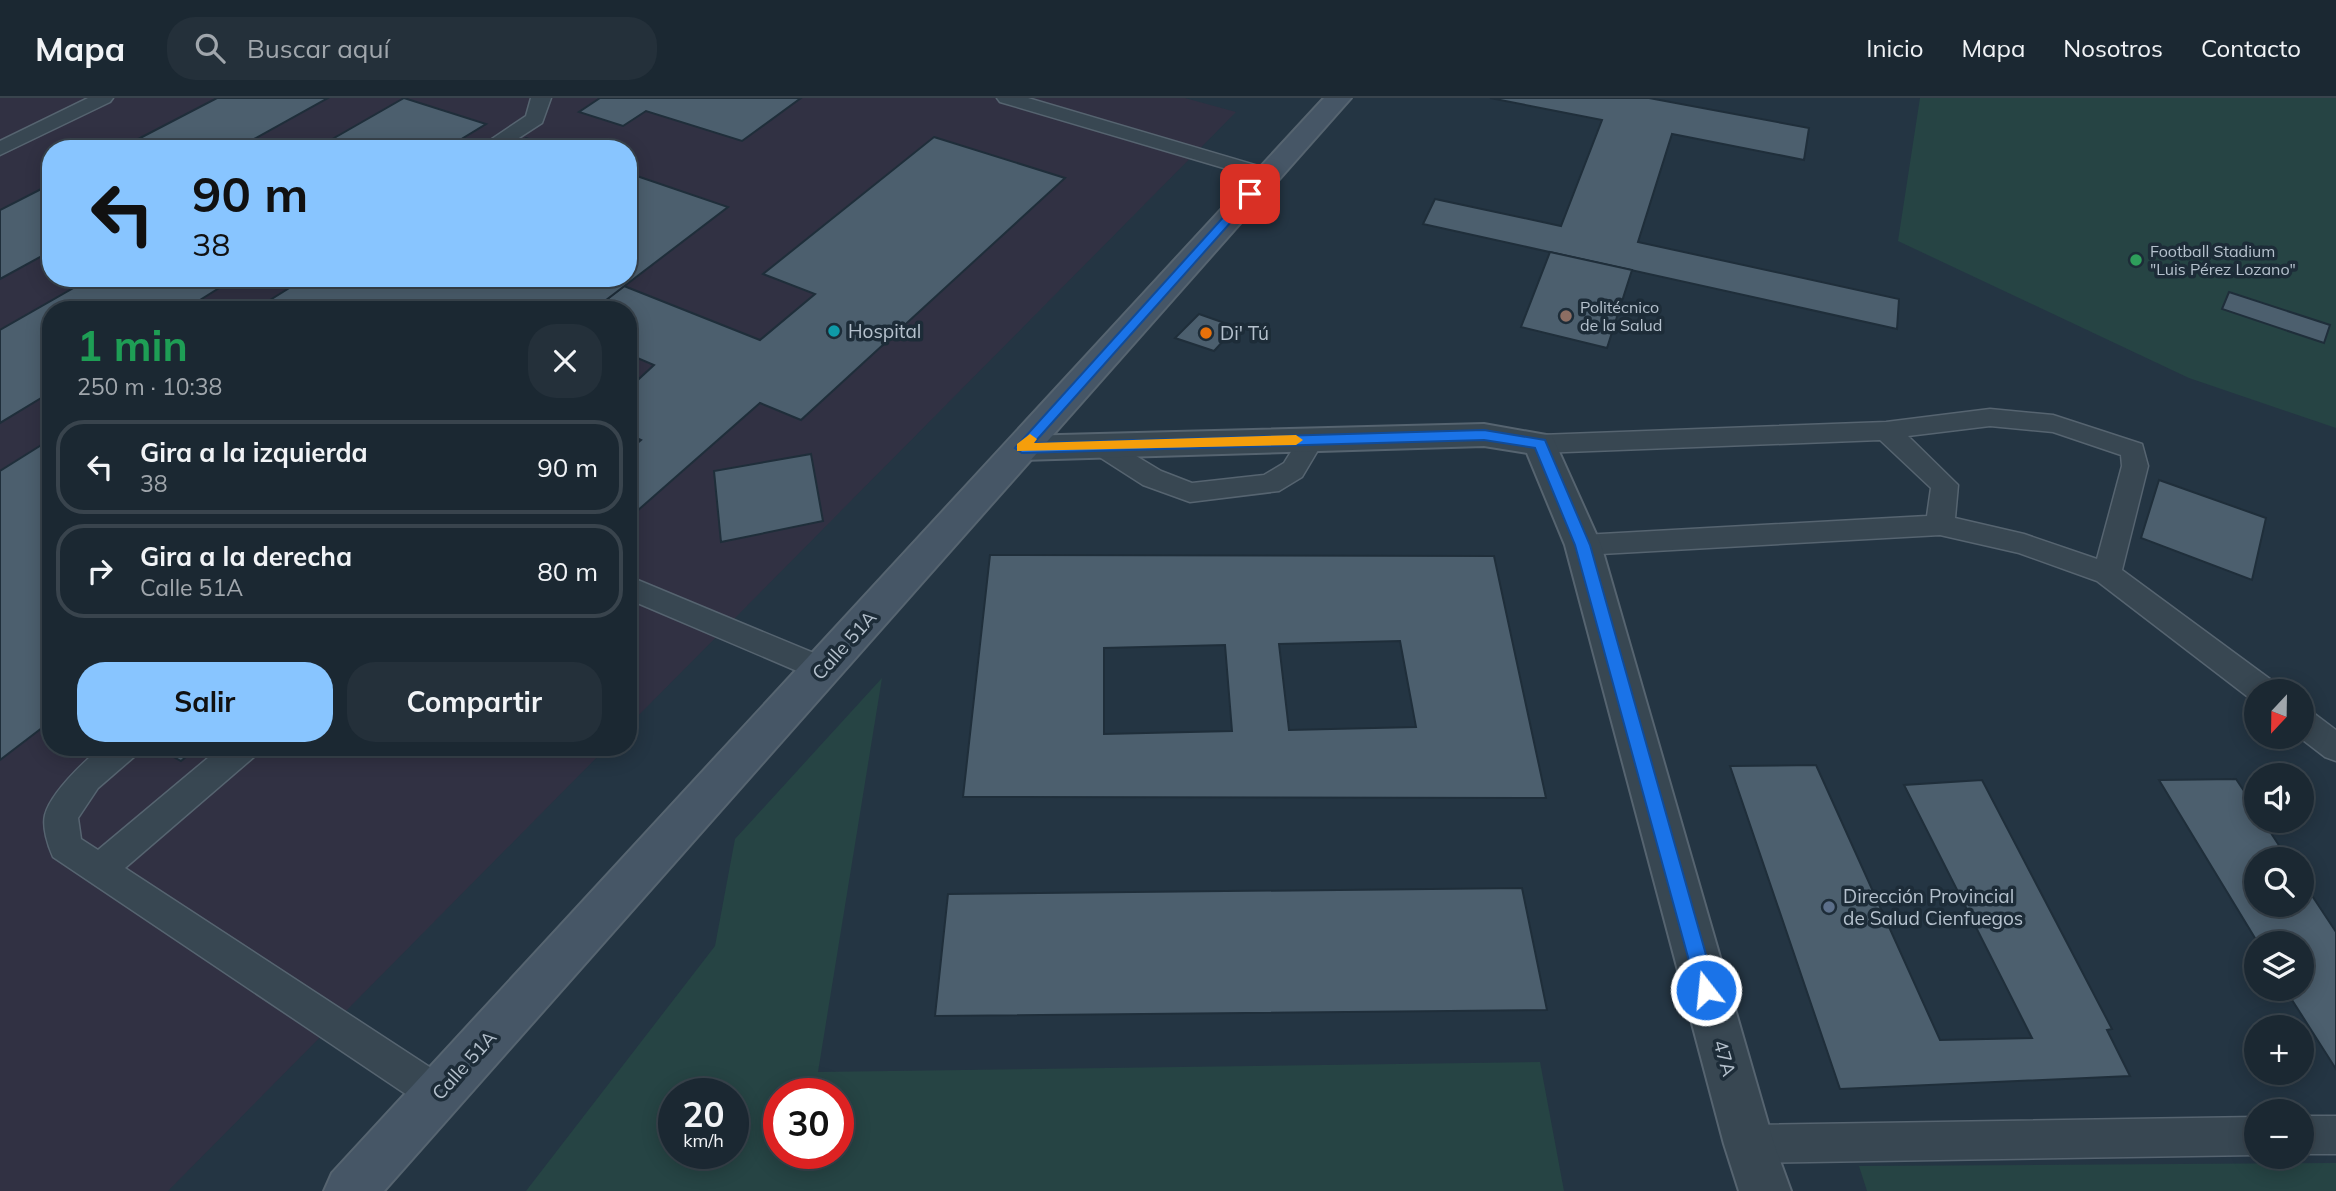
<!DOCTYPE html>
<html lang="es">
<head>
<meta charset="utf-8">
<style>
	body { margin:0; font-family:Mulish,sans-serif; background:#24303a; color:#f1f3f6; height:100vh; display:flex; flex-direction:column; font-size:26px; white-space:nowrap }
	* { box-sizing:border-box; margin:0 }
	p { font-size:23px; color:#a0a6ac }
	.icon { flex:none; width:38px; height:38px; fill:none; stroke:currentColor; stroke-width:2; stroke-linecap:round; stroke-linejoin:round }
	.map { position:relative; flex:1; overflow:hidden }
	.drawer { position:absolute; left:42px; top:203px; width:595px; height:455px; display:flex; flex-direction:column; background:#1b2832; border-radius:28px; box-shadow:0 4px 18px #0003,0 0 0 2px #39444d }
	.drawer>* { flex:none }
	.top-card { position:absolute; left:42px; top:42px; width:595px; height:147px; border-radius:28px; box-shadow:0 4px 18px #0003,0 0 0 2px #39444d; background:#88c5ff; color:#111; overflow:hidden }
	.needle { width:46px; rotate:202deg }
	.fabs { position:absolute; left:2244px; top:581px; display:grid; gap:14px }
	.fabs a { display:grid; place-items:center; width:70px; height:70px; border-radius:50%; background:#1b2832; box-shadow:0 4px 18px #0003,0 0 0 2px #39444d; font-size:35px }
	.speed { position:absolute; left:658px; top:980px; display:flex; gap:14px; font-size:35px; font-weight:700; text-align:center }
	.speed>* { display:grid; place-content:center; width:91px; height:91px; border-radius:50%; background:#1b2832; box-shadow:0 4px 18px #0003,0 0 0 2px #39444d; line-height:1 }
	.speed small { font-size:18px; font-weight:400 }
	.speed .limit { border:10px solid #d22; background:#fff; color:#111 }
	.pin { position:absolute; display:grid; place-items:center; width:60px; height:60px; color:#fff; margin:-30px; border-radius:14px; box-shadow:0 4px 10px #0006 }
	.me { position:absolute; width:77px; margin:-38px; rotate:344deg; stroke-linejoin:round; filter:drop-shadow(0 0 5px #0008) }
	.turn { display:flex; align-items:center; gap:24px; height:147px; padding:0 35px; font-size:32px }
	.turn .icon { width:91px; height:91px; stroke-width:2.5 }
	.turn b { display:block; font-size:49px; line-height:60px }
	.round { display:grid; place-items:center; flex:none; width:74px; height:74px; border-radius:28px; background:#24303a }
	.head { display:flex; align-items:center; justify-content:space-between; height:119px; padding:0 35px }
	h1 { font-size:42px; font-weight:700; line-height:52px; color:#1e9e55 }
	.button { display:flex; gap:14px; margin-top:auto; padding:14px 35px }
	.button a { flex:1; height:80px; border-radius:28px; background:#88c5ff; color:#111; font-size:28px; font-weight:700; line-height:80px; text-align:center }
	.button a+a { background:#24303a; color:#f1f3f6 }
	ul { padding:0; list-style:none }
	li { display:flex; align-items:center; gap:21px; height:94px; margin:0 14px 10px; padding:0 21px; border:4px solid #39444d; border-radius:28px }
	li div { flex:1 }
	li b { display:block; font-size:26px }
	li em { font-style:normal }
	header { display:flex; align-items:center; gap:42px; box-sizing:border-box; height:98px; padding:0 35px; background:#1b2832; border-bottom:2px solid #39444d }
	header strong { font-size:33px }
	nav { display:flex; gap:38px; margin-inline-start:auto; font-size:24px }
	.search { width:490px; height:63px; background:#24303a; display:flex; align-items:center; gap:18px; box-sizing:border-box; padding:0 24px; border-radius:28px; color:#a0a6ac; font-size:26px }
	.map>svg:first-child { display:block }
</style>
</head>
<body>
<header>
<strong>Mapa</strong>
<div class="search"><svg class="icon" aria-label="search" viewBox="0 0 24 24"><circle cx="10" cy="10" r="6"/><path d="M15 15l6 6"/></svg>Buscar aquí</div>
<nav><a>Inicio</a><a>Mapa</a><a>Nosotros</a><a>Contacto</a></nav>
</header>
<div class="map">
<svg width="2336" height="1093" viewBox="0 0 2336 1093">
	<rect width="100%" height="100%" fill="#243543"/>
	<path fill="#313143" fill-rule="evenodd" d="M0,0H1185L1236,14L628,628V212H51V649H607L168,1093H0ZM51,51H628V180H51Z"/>
	<g fill="#264444" fill-rule="evenodd">
		<polygon points="1920,0 2336,0 2336,330 2189,280 1898,143"/>
		<path d="M882,580L818,974L1540,964L1564,1093H526L715,848L735,741ZM674,996H733V1055H674ZM779,996H838V1055H779Z"/>
		<polygon points="2336,1065 2336,1093 1867,1093 1859,1068"/>
	</g>
	<g fill="#4c5f6e" stroke="#1f2e3a" stroke-width="2" fill-rule="evenodd">
		<polygon points="217,0 328,0 236,51 119,51"/>
		<polygon points="404,0 486,26 445,51 315,51"/>
		<polygon points="600,0 801,0 742,43 646,13 623,28 579,14"/>
		<polygon points="1490,0 1649,0 1809,30 1804,62 1672,36 1638,144 1899,201 1897,231 1423,126 1435,101 1561,128 1602,22"/>
		<polygon points="934,39 1065,80 801,322 760,305 628,421 628,353 641,342 628,336 628,291 654,267 628,256 628,212 593,212 624,188 760,242 815,196 763,176"/>
		<polygon points="526,40 558,51 509,51"/>
		<polygon points="628,75 728,109 593,212 254,212 299,184 290,180 628,180"/>
		<polygon points="51,86 51,153 0,181 0,112"/>
		<polygon points="1550,154 1632,172 1607,250 1521,229"/>
		<polygon points="91,180 235,180 184,212 51,212 51,294 0,325 0,232"/>
		<polygon points="2229,194 2330,227 2324,245 2222,211"/>
		<polygon points="1199,216 1236,229 1214,253 1175,240"/>
		<polygon points="51,341 51,623 0,662 0,373"/>
		<polygon points="811,356 823,423 721,444 714,373"/>
		<polygon points="2159,382 2266,420 2252,482 2141,440"/>
		<path d="M990,457L1494,458L1546,700L963,699ZM1400,543L1416,629L1289,632L1279,546ZM1225,547L1232,633L1104,636V550Z"/>
		<polygon points="156,649 198,649 181,663"/>
		<polygon points="1816,667 1940,942 2032,940 1904,687 1982,682 2112,931 2107,932 2130,978 1840,991 1730,668"/>
		<polygon points="2236,681 2256,711 2256,723 2263,723 2288,761 2256,761 2256,807 2301,807 2301,781 2336,834 2336,971 2285,891 2301,891 2301,845 2258,845 2159,682"/>
		<polygon points="1522,790 1547,912 935,918 948,796"/>
	</g>
	<g fill="none" stroke-linecap="round" stroke-linejoin="round">
		<defs>
			<g id="lane">
				<polygon points="88,0 113,0 110,4 0,57 0,43"/>
				<polygon points="531,0 551,0 542,25 502,51 477,51 526,18"/>
				<polygon points="997,0 1028,0 1275,73 1279,77 1275,81 1261,81 1000,4"/>
				<path d="M1990,311L2053,317L2142,346L2148,368L2122,472L2274,584L2278,593H2256V603L2252,602L2097,483L2019,455L1940,437L1583,457L1573,454L1569,447L1573,440L1583,437L1927,418L1931,390L1880,342L1540,355L1531,352L1527,346L1531,340L1540,337L1886,324ZM1990,328L2053,334L2121,357L2122,368L2097,461L2024,436L1955,420L1958,387L1908,338Z"/>
				<polygon points="1311,333 1320,336 1324,342 1302,379 1279,393 1190,404 1143,387 1090,353 1086,347 1090,341 1099,338 1108,341 1161,373 1192,385 1264,377 1284,365 1302,336"/>
				<polygon points="628,478 833,563 837,571 833,579 822,583 811,579 628,501"/>
				<polygon points="2301,610 2312,614 2336,632 2336,663 2325,659 2299,639 2301,639"/>
				<path d="M101,649H140L135,658L98,690L78,720L81,741L98,752L221,649H260L255,658L125,770L451,983L457,996L451,1009L438,1015L425,1009L53,759C48,748 42,729 45,717C51,694 84,664 101,649Z"/>
				<rect x="2301" y="1018" width="35" height="38"/>
				<polygon points="2256,1019 2256,1057 1749,1065 1735,1060 1730,1046 1735,1032 1749,1027"/>
			</g>
			<polygon id="street" points="1484,326 1552,338 1601,447 1774,1046 1791,1093 1739,1093 1724,1046 1565,447 1527,355 1484,348 1022,362 1010,358 1005,350 1010,342 1022,338"/>
			<polygon id="secondary" points="1324,0 1351,0 384,1093 324,1093 332,1075"/>
		</defs>
		<use href="#lane" stroke="#566470" stroke-width="3"/>
		<use href="#street" stroke="#566470" stroke-width="4"/>
		<use href="#secondary" stroke="#566470" stroke-width="4"/>
		<use href="#lane" fill="#384752" fill-rule="evenodd"/>
		<use href="#street" fill="#384752" fill-rule="evenodd"/>
		<use href="#secondary" fill="#465666" fill-rule="evenodd"/>
	</g>
	<polygon fill="#1a73e8" stroke="#114b97" stroke-width="2" points="1246,94 1256,96 1034,345 1484,332 1545,342 1590,447 1716,892 1713,898 1706,901 1700,898 1697,892 1575,447 1535,350 1484,342 1022,355 1015,350"/>
	<polygon fill="#f59e0b" points="1030,336 1037,341 1034,345 1296,337 1303,342 1296,347 1017,353 1017,346"/>
	<circle fill="#2e9e5b" stroke="#1d2c38" stroke-width="2.5" cx="2136" cy="162" r="7"/>
	<circle fill="#8d6e63" stroke="#1d2c38" stroke-width="2.5" cx="1566" cy="218" r="7"/>
	<circle fill="#0f9aa8" stroke="#1d2c38" stroke-width="2.5" cx="834" cy="233" r="7"/>
	<circle fill="#e8710a" stroke="#1d2c38" stroke-width="2.5" cx="1206" cy="235" r="7"/>
	<circle fill="#5c6f8a" stroke="#1d2c38" stroke-width="2.5" cx="1829" cy="809" r="7"/>
	<g text-anchor="middle" dominant-baseline="central" stroke-width="7" stroke-linejoin="round" paint-order="stroke">
		<g font-size="16" fill="#b5c1cd" stroke="#1d2c38" text-anchor="start">
			<text x="2150" y="153">Football Stadium<tspan x="2150" dy="18">"Luis Pérez Lozano"</tspan></text>
			<text x="1580" y="209">Politécnico<tspan x="1580" dy="18">de la Salud</tspan></text>
		</g>
		<g font-size="19" fill="#b5c1cd" stroke="#1d2c38" text-anchor="start">
			<text x="848" y="233">Hospital</text>
			<text x="1220" y="235">Di' Tú</text>
			<text x="1843" y="798">Dirección Provincial<tspan x="1843" dy="22">de Salud Cienfuegos</tspan></text>
		</g>
		<g font-size="19" fill="#b5c1cd" stroke="#1d2c38">
			<text transform="translate(844 547) rotate(-48)">Calle 51A</text>
			<text transform="translate(1725 960) rotate(74)">47A</text>
			<text transform="translate(464 967) rotate(-48)">Calle 51A</text>
		</g>
	</g>
</svg>
<div class="fabs">
<a><svg class="needle" viewBox="-14 -14 28 28"><path d="M0-13l5 13h-10z" fill="#e53935"/><path d="M0 13l5-13h-10z" fill="#a0a6ac"/></svg></a>
<a><svg class="icon" aria-label="sound" viewBox="0 0 24 24"><path d="M4 9h4l5-4v14l-5-4H4zM17 9q2 3 0 6"/></svg></a>
<a><svg class="icon" aria-label="search" viewBox="0 0 24 24"><circle cx="10" cy="10" r="6"/><path d="M15 15l6 6"/></svg></a>
<a><svg class="icon" aria-label="layers" viewBox="0 0 24 24"><path d="M12 4l9 5-9 5-9-5zM3 14l9 5 9-5"/></svg></a>
<a>+</a>
<a>−</a>
</div>
<div class="speed"><div>20<small>km/h</small></div><div class="limit">30</div></div>
<div class="pin" style="left:1250px;top:96px;background:#d93025"><svg class="icon" aria-label="arrive" viewBox="0 0 24 24"><path d="M6 21V4h12l-3 4 3 4H6"/></svg></div>
<svg class="me" style="left:1706px;top:892px" viewBox="-20 -20 40 40"><circle r="17" fill="#1a73e8" stroke="#fff" stroke-width="3"/><path d="M0-11L8 9 0 5-8 9z" fill="#fff"/></svg>
<div class="top-card">
<div class="turn"><svg class="icon" aria-label="left" viewBox="0 0 24 24"><path d="M17 20v-9H6M10 6l-5 5 5 5"/></svg><div><b>90 m</b>38</div></div>
</div>
<section class="drawer">
<div class="head"><div><h1>1 min</h1><p>250 m · 10:38</p></div><a class="round"><svg class="icon" aria-label="close" viewBox="0 0 24 24"><path d="M6 6l12 12M18 6L6 18"/></svg></a></div>
<ul>
<li><svg class="icon" aria-label="left" viewBox="0 0 24 24"><path d="M17 20v-9H6M10 6l-5 5 5 5"/></svg><div><b>Gira a la izquierda</b><p>38</p></div><em>90 m</em></li>
<li><svg class="icon" aria-label="right" viewBox="0 0 24 24"><path d="M7 20v-9h11M14 6l5 5-5 5"/></svg><div><b>Gira a la derecha</b><p>Calle 51A</p></div><em>80 m</em></li>
</ul>
<div class="button"><a>Salir</a><a>Compartir</a></div>
</section>
</div>
</body>
</html>
